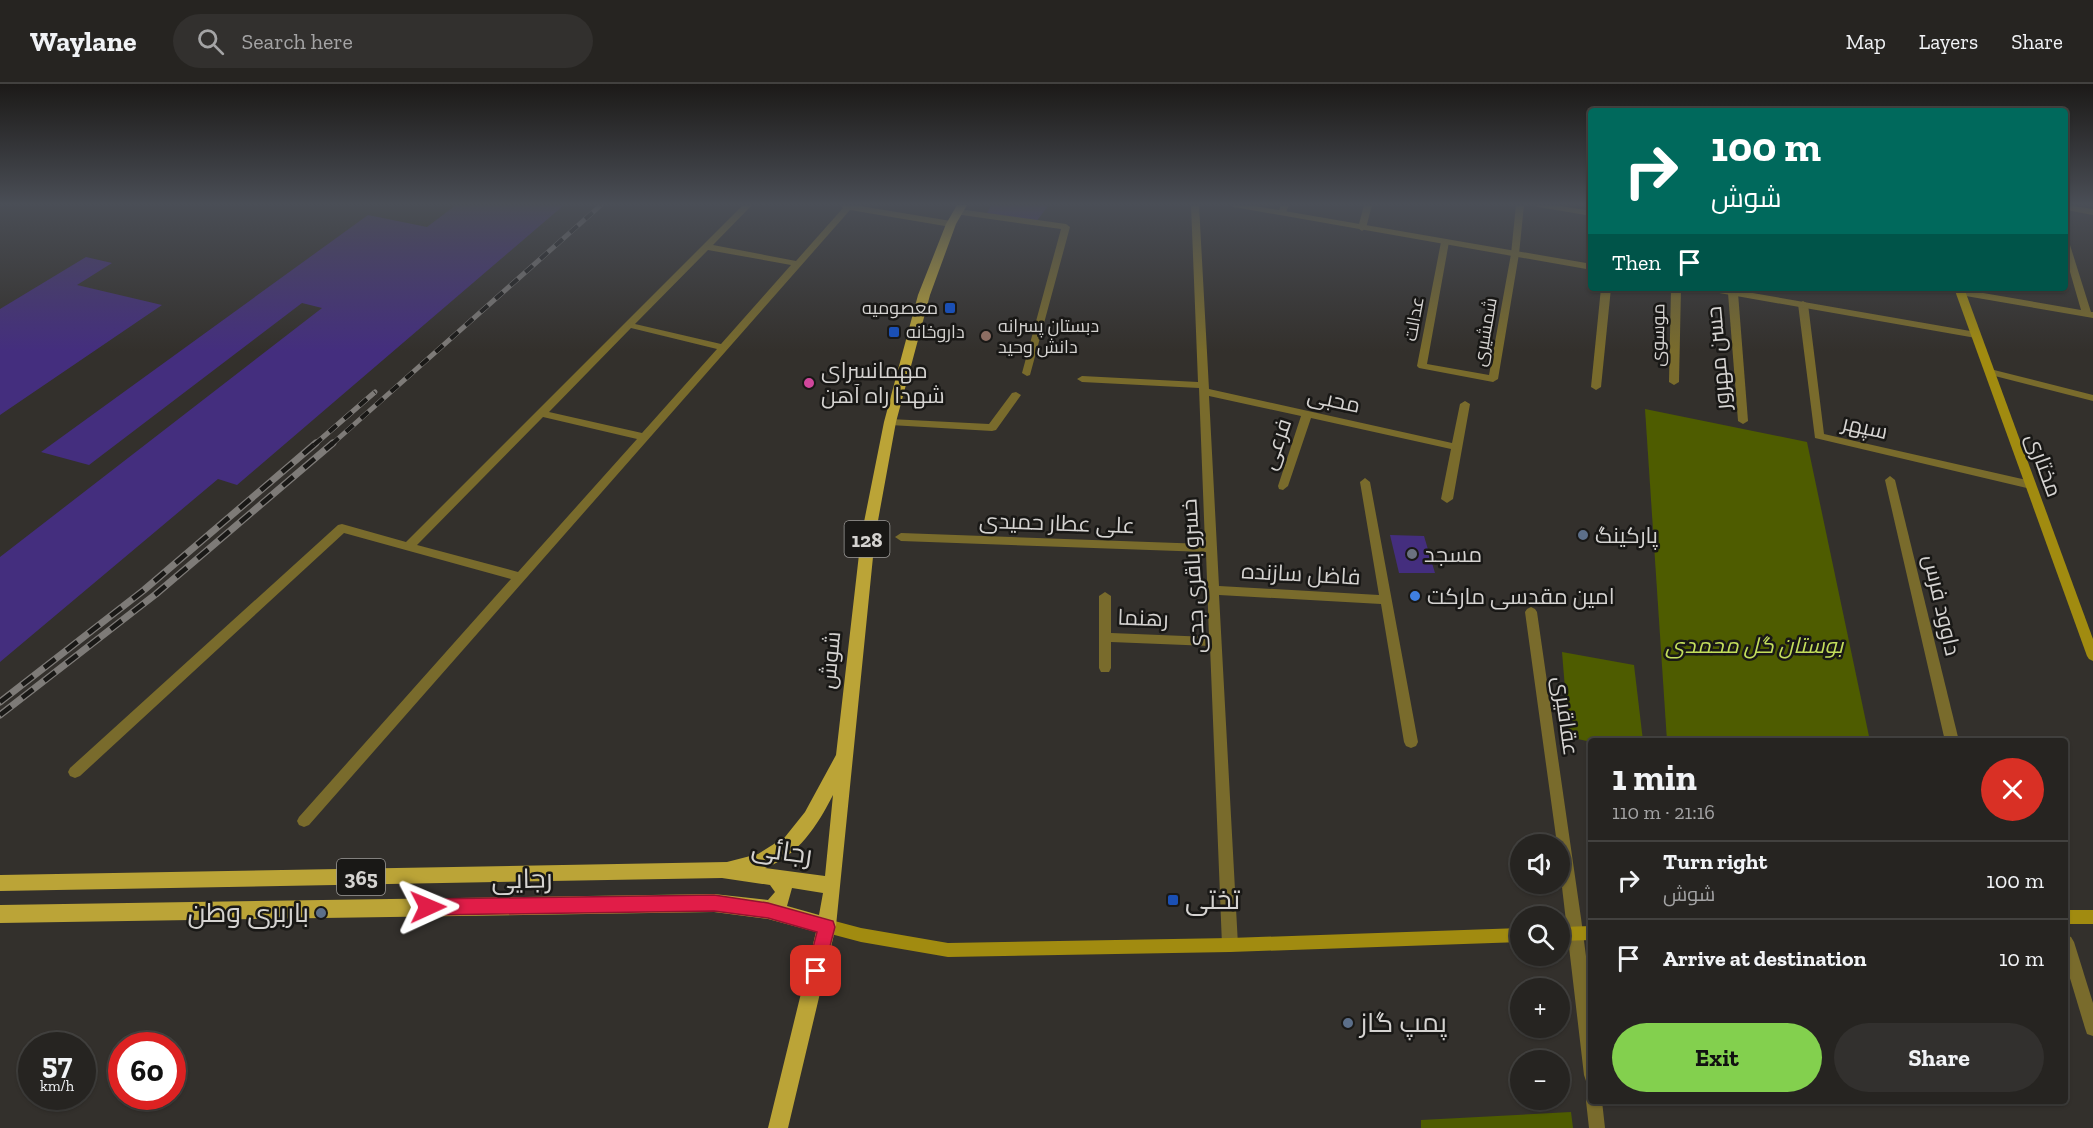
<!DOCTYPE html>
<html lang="en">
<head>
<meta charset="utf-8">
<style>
	body { margin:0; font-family:"Zilla Slab",Cairo,serif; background:#32302e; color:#f1f3f6; height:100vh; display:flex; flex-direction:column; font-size:22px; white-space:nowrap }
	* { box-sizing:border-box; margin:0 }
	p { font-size:20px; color:#a4a4a5 }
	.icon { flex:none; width:33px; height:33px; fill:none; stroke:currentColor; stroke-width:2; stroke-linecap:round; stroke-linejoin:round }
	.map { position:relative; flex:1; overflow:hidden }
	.panel { position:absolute; left:1588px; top:654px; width:480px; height:366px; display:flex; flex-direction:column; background:#262421; border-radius:6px; box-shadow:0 2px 4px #0004,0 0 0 2px #42413f }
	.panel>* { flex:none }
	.hud { position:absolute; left:1588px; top:24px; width:480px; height:183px; border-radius:6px; box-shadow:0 2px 4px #0004,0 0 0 2px #42413f; background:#00695c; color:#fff; overflow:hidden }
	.buttons { position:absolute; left:1510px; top:750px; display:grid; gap:12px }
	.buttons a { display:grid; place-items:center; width:60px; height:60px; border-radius:50%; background:#262421; box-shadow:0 2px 4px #0004,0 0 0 2px #42413f; font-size:30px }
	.speed { position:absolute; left:18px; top:948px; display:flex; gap:12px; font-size:30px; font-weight:700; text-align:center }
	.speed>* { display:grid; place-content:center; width:78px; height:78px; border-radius:50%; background:#262421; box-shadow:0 2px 4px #0004,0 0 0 2px #42413f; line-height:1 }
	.speed small { font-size:15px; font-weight:400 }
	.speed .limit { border:9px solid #d22; background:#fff; color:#111 }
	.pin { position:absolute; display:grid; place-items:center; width:51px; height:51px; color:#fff; margin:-26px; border-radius:12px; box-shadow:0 3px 9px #0006 }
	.me { position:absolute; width:66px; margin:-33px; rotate:89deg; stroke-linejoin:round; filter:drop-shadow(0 0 4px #0008) }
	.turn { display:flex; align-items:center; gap:21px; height:126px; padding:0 24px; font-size:27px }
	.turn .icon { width:78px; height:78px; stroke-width:2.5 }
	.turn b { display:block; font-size:42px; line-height:51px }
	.then { display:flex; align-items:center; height:57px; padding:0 24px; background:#0003; gap:12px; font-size:22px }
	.round { display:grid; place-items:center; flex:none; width:63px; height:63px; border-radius:32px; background:#32302e }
	.headline { display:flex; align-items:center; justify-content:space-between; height:102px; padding:0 24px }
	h1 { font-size:36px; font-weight:800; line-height:45px }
	.primary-button { display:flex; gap:12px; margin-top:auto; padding:12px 24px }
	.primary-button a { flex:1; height:69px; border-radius:36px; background:#83d04e; color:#111; font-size:24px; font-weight:800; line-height:69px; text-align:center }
	.primary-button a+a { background:#32302e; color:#f1f3f6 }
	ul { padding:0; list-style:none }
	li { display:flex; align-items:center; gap:18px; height:78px; padding:0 24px; border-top:2px solid #42413f }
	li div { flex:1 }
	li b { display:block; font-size:22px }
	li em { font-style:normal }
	header { display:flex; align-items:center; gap:36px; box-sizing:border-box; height:84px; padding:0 30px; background:#262421; border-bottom:2px solid #42413f }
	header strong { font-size:28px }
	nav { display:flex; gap:33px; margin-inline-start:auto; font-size:21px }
	.search { width:420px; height:54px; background:#32302e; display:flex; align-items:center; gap:15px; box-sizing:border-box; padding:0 21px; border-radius:33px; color:#a4a4a5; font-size:22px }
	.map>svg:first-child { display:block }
</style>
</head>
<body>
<header>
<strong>Waylane</strong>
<div class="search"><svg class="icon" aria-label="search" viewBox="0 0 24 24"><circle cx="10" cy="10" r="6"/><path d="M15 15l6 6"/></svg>Search here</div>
<nav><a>Map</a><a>Layers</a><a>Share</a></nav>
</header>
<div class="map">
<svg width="2093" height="1044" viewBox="0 0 2093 1044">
	<rect width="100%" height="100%" fill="#33302c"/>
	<g fill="#4e5c00">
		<polygon points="1645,325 1807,358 1870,657 1667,657"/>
		<polygon points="1562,568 1634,581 1643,657 1591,658 1569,653"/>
		<polygon points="1571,1028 1573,1044 1421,1044 1421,1036"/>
	</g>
	<g fill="#442e7e">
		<polygon points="456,121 564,121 237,401 218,395 0,578 0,473 322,224 302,219 89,381 41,368 368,131 427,143"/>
		<polygon points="991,121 1046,121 1048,122 1036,138 987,129"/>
		<polygon points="86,173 112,179 77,201 162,221 0,331 0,225"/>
		<polygon points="1390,451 1424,452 1435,489 1399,489"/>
	</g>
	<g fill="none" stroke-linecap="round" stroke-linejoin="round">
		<g fill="#796b2c" fill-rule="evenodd">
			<path d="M743,121H752L713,161L796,177L843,124L840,121H854L951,137L955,140L951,143L850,126L309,741L304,743L299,741L297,737L299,733L511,495L344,449L80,692L75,694L70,692L68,688L70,684L338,441L342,440L406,458ZM708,166L791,181L721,260L635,240ZM631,244L717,265L642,349L549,328ZM543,333L637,355L518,488L417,461Z"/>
			<polygon points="1191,121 1199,121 1209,305 1452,359 1460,320 1465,317 1470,320 1453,415 1447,419 1441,415 1451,365 1311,334 1288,402 1283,406 1279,405 1278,402 1301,332 1209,312 1219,502 1379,511 1360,398 1365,394 1370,398 1418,658 1416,662 1411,664 1406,662 1404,658 1381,520 1219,511 1238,861 1235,866 1230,868 1225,866 1222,861 1210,562 1111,558 1111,584 1109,588 1101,588 1099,584 1099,512 1105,508 1111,512 1111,549 1209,553 1206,468 901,457 895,453 901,449 1205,460 1199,304 1082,298 1077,295 1082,292 1198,298"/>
			<polygon points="1281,121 1289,121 1285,131 1278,129"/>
			<polygon points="1364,121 1372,121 1366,144 1362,147 1358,144"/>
			<polygon points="1516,121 1524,121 1519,170 1498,295 1493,298 1419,284 1417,282 1441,158 1445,155 1449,158 1427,280 1489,291 1511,170"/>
			<polygon points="1534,121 1554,121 1592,127 1592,132 1538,123"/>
			<polygon points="2066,121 2093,125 2093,131 2066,126"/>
			<polygon points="958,125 1066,140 1070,143 1030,291 1027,292 1022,289 1061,145 955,130 955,126"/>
			<polygon points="2066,158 2070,161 2091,228 2093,228 2093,234 1960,211 1955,208 1960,205 2081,226 2066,174"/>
			<polygon points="1601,204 1611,204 1601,303 1596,306 1591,303"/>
			<polygon points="1671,204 1681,204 1679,298 1674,301 1669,298"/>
			<polygon points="1733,206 1738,209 1748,337 1743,340 1738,337 1728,209"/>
			<polygon points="1803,217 1808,220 1824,350 2031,397 2036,401 2035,404 2031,405 1815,354 1798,220"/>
			<polygon points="1990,285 2093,311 2093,317 1987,290 1985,288"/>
			<polygon points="1016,308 1021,311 996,346 992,347 890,341 885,338 890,335 989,340 1012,309"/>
			<polygon points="1890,392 1895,396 1959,657 1945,657 1885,396"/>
			<polygon points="1531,523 1535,525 1537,528 1581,834 1592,918 1592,999 1586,997 1584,991 1560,786 1560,760 1557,760 1525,528 1527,525"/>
			<polygon points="2066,851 2071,853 2074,858 2093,919 2093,952 2087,950 2085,944 2066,881"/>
			<polygon points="1592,1010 1592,1017 1602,1017 1605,1044 1589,1044 1586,1017 1588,1011"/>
		</g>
		<g fill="#796b2c" fill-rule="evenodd">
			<polygon points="1230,121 1249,121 1592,180 1592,186 1234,123"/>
			<polygon points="1703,204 1724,204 1976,248 1981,251 1976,254 1708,207"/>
		</g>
		<g fill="#a18b10" fill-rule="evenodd">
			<polygon points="1954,204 1964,204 2093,555 2093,577 2089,575 2087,572"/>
			<rect x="2066" y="826" width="27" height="14"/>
			<polygon points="827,835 861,844 948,859 1230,854 1521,844 1521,858 1230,868 948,873 861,858 827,849 822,847 820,842 822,837"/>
			<polygon points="1592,842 1592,856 1560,857 1560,843"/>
		</g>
		<path fill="#bba437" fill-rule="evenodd" d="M957,121H967L956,140L930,211L896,338L875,453L836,842L788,1044H768L816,848L768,835L714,828L0,839V821L714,810L768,816L775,808L770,801L722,794L0,807V791L727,778L758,770L785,753L805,728L836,671L861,453L884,338L918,211L946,140ZM833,711L825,792L765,784C799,771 817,742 833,711ZM792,804L823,809L819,831L787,822Z"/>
		<defs>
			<g id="rail-far1">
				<polyline points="314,361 375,308"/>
				<polyline points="331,361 601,121"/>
			</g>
			<g id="rail">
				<polyline points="0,618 144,506 316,359"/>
				<polyline points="0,631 156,510 333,359"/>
			</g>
		</defs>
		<use href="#rail-far1" stroke="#7e7b78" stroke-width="5"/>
		<use href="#rail" stroke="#7e7b78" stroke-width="7"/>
		<use href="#rail-far1" stroke="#191816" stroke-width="4" stroke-dasharray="10" stroke-linecap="butt"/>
		<use href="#rail" stroke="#191816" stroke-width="4.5" stroke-dasharray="14" stroke-linecap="butt"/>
	</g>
	<linearGradient id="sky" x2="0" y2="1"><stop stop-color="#1c1a18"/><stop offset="0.45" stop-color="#4a4e56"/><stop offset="1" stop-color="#4a4e56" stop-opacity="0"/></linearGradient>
	<rect width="2093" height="267" fill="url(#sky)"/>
	<polygon fill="#e11d48" stroke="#92132f" stroke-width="1.5" points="714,811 768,819 833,837 835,843 822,893 816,895 810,893 807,887 817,848 768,834 714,827 428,831 422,829 420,823 422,818 428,815"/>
	<g fill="#1a4fb4" stroke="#191816" stroke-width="2">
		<rect x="944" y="218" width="12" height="12" rx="3"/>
		<rect x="888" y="242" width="12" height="12" rx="3"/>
		<rect x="1167" y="810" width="12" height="12" rx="3"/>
	</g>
	<circle fill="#8d6e63" stroke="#191816" stroke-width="2" cx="986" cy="252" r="6"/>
	<circle fill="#d1479c" stroke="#191816" stroke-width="2" cx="809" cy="299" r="6"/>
	<g fill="#5c6f8a" stroke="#191816" stroke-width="2">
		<circle cx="1583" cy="451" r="6"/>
		<circle cx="321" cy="829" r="6"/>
		<circle cx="1348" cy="939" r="6"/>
	</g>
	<circle fill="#6b7280" stroke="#191816" stroke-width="2" cx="1412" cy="470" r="6"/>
	<circle fill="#3f7fe0" stroke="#191816" stroke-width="2" cx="1415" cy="512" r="6"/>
	<g text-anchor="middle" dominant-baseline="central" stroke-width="5" stroke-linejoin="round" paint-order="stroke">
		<g font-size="18" fill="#d5d3d1" stroke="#191816" text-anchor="start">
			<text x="938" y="224" text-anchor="end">معصومیه</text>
			<text x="998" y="242">دبستان پسرانه<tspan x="998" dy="21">دانش وحید</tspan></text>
			<text x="906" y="248">داروخانه</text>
		</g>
		<g font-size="18" fill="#d5d3d1" stroke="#191816">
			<text transform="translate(1414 235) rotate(-80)">عدالت</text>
			<text transform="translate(1485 248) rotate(-80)">شمشیری</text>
			<text transform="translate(1658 251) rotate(-89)">موسوی</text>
		</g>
		<g fill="#191816" stroke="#9d9b99" stroke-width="1.5">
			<rect x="844.5" y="437" width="45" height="36" rx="4.5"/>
			<rect x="337" y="775" width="48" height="36" rx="4.5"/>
		</g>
		<g font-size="21" font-weight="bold" fill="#d5d3d1">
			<text x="867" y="455">128</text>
			<text x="361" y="793">365</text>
		</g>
		<g font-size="22" fill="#d5d3d1" stroke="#191816">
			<text transform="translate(1718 274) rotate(-95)">حسن مهرور</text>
			<text transform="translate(1334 316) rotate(12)">محبی</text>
			<text transform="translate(1865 343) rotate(13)">سپهر</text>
			<text transform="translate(1276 360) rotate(-71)">فرعی</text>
			<text transform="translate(2044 381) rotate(70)">مختاری</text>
			<text transform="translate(1057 439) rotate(2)">علی عطار حمیدی</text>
			<text transform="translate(1301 490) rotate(3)">فاضل سازنده</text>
			<text transform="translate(1193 492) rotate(-93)">خسرو باقری جدی</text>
			<text transform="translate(1942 521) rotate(77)">داوود فرس</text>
			<text transform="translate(1143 534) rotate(2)">رهنما</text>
			<text transform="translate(830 576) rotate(-84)">شوش</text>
			<text transform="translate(1566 632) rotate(82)">عقاقیری</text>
		</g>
		<g font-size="22" fill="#d5d3d1" stroke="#191816" text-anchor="start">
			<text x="821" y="286">مهمانسرای<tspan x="821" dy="25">شهدا راه آهن</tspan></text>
			<text x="1595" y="451">پارکینگ</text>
			<text x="1424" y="470">مسجد</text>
			<text x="1427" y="512">امین مقدسی مارکت</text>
		</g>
		<g font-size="22" font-style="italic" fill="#c3de5c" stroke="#191816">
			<text x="1754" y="561">بوستان گل محمدی</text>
		</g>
		<g font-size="27" fill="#d5d3d1" stroke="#191816">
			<text transform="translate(782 767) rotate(8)">رجائی</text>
			<text transform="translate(522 795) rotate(-1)">رجایی</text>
		</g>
		<g font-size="27" fill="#d5d3d1" stroke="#191816" text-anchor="start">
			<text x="1185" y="816">تختی</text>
			<text x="309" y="829" text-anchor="end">باربری وطن</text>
			<text x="1360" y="939">پمپ گاز</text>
		</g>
	</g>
</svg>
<div class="buttons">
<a><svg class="icon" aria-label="sound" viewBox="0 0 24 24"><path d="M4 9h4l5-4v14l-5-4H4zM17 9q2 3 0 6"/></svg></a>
<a><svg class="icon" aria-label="search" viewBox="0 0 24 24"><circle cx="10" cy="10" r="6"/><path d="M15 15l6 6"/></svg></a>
<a>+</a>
<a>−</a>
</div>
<div class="speed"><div>57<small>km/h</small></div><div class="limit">60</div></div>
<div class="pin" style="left:816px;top:887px;background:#d93025"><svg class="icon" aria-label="arrive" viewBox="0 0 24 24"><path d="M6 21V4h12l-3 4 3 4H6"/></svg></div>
<svg class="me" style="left:428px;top:823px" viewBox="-20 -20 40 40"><path d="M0-17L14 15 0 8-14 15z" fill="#e11d48" stroke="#fff" stroke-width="4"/></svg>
<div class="hud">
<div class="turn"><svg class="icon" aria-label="right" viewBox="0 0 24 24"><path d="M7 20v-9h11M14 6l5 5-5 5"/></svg><div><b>100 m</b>شوش</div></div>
<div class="then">Then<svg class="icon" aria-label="arrive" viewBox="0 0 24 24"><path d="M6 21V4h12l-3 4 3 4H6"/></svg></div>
</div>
<section class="panel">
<div class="headline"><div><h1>1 min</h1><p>110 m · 21:16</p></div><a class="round" style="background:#d93025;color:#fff"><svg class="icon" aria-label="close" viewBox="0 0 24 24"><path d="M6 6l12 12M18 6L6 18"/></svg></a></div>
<ul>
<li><svg class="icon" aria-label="right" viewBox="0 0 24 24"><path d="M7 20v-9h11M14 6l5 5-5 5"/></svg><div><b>Turn right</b><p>شوش</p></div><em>100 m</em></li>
<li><svg class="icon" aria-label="arrive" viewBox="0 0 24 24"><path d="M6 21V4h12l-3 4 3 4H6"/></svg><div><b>Arrive at destination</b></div><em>10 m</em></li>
</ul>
<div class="primary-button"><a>Exit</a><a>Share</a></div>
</section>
</div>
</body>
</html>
